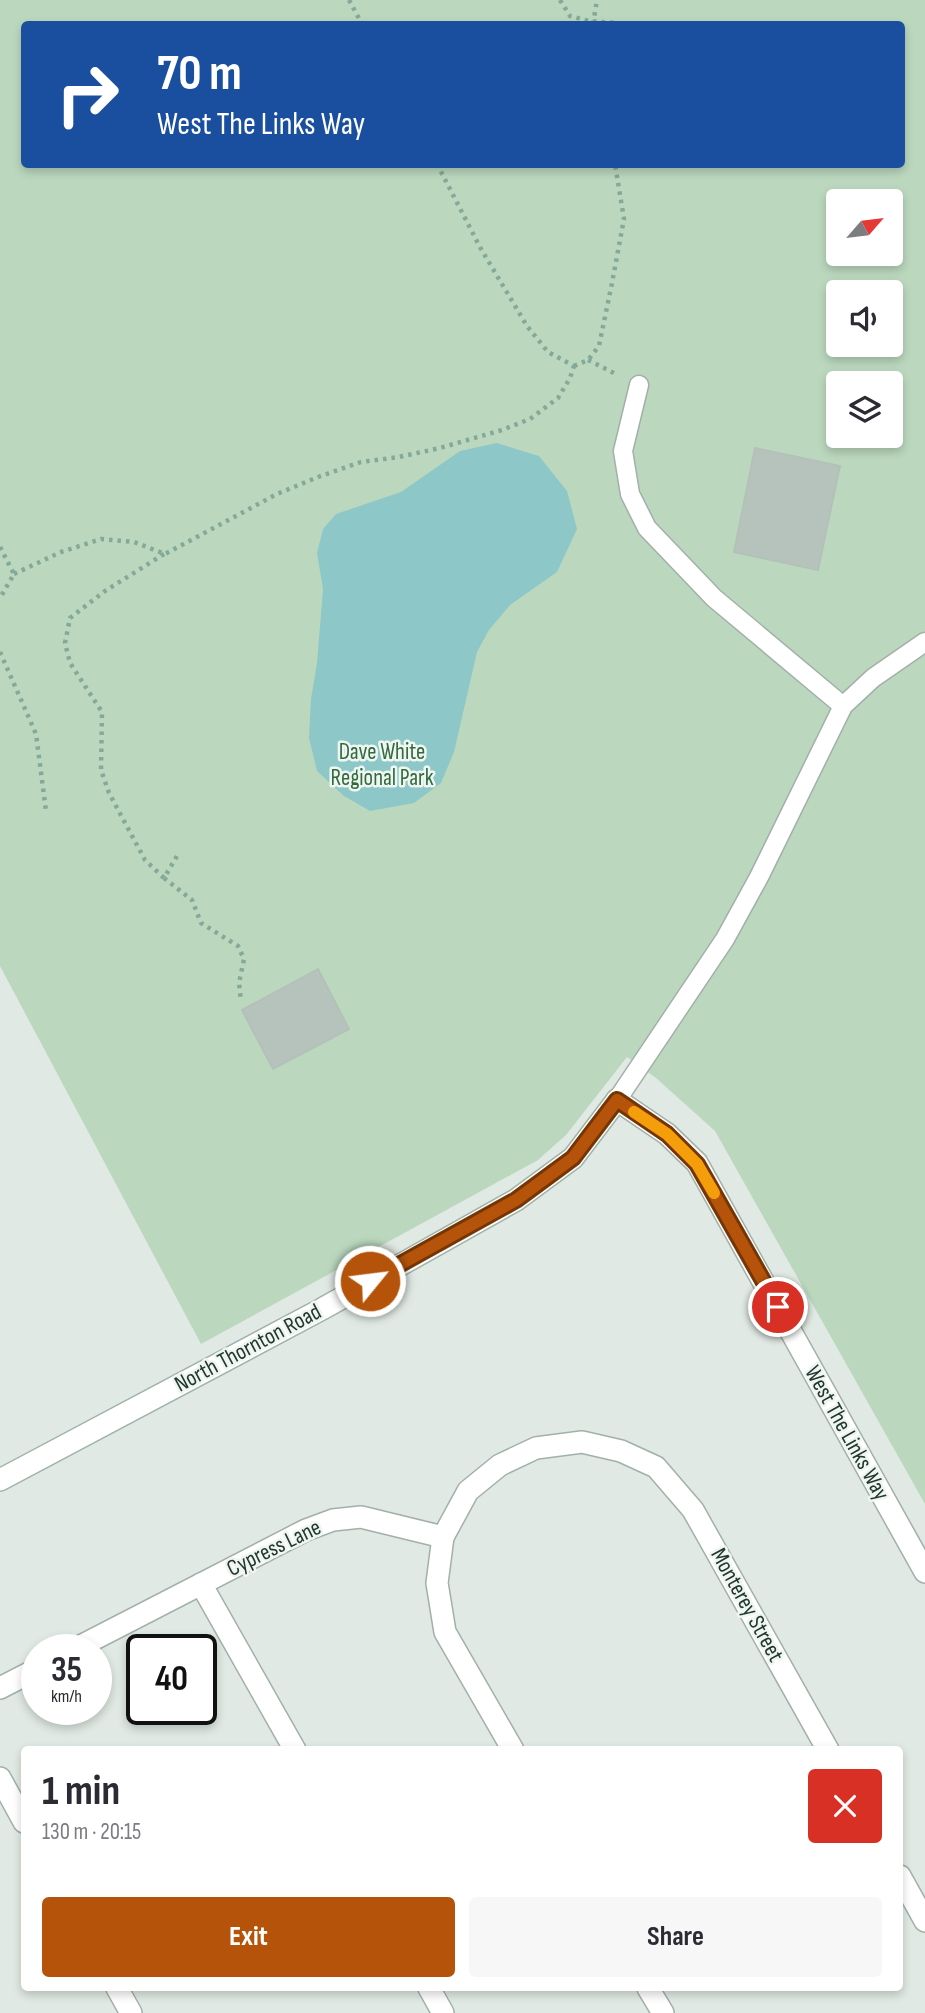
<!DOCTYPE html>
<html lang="en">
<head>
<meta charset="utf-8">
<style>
	body { margin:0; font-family:"Sofia Sans Condensed",sans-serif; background:#f7f7f7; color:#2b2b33; height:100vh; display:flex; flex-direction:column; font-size:26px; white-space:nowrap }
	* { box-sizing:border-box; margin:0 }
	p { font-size:23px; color:#7c7c81 }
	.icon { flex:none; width:38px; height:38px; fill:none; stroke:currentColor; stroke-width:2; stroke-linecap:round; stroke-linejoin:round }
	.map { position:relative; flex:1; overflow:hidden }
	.details { position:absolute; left:21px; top:1746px; width:882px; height:245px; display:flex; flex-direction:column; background:#fff; border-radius:7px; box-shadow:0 4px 10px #0003 }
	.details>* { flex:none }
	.top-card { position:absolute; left:21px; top:21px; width:884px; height:147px; border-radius:7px; box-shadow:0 4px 10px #0003; background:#1a4fa0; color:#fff; overflow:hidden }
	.needle { width:46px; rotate:62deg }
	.controls { position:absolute; left:826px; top:189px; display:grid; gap:14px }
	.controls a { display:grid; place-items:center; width:77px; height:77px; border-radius:7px; background:#fff; box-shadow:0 4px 10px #0003; font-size:35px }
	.speed { position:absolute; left:21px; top:1634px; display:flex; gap:14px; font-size:35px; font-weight:700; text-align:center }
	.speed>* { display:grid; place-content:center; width:91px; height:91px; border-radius:50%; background:#fff; box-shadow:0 4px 10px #0003; line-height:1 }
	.speed small { font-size:18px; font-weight:400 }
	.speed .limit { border:4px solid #111; border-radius:10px; background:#fff; color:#111 }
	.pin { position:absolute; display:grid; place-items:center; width:60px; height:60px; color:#fff; margin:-30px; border:4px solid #fff; border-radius:50%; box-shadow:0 2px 7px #0007 }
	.me { position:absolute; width:77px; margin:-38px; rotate:61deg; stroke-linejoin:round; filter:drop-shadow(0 0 5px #0008) }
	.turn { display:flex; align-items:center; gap:24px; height:147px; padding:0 21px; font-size:32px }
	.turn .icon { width:91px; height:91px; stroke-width:2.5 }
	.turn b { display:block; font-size:49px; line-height:60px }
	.round { display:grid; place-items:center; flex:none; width:74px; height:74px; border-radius:7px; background:#f7f7f7 }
	.headline { display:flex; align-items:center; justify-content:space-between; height:119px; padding:0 21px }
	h1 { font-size:42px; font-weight:700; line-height:52px }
	.action { display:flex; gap:14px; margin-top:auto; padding:14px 21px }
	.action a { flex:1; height:80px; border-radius:7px; background:#b45309; color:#fff; font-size:28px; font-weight:700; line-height:80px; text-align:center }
	.action a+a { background:#f7f7f7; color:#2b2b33 }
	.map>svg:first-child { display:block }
</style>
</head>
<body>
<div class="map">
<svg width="925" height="2013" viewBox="0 0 925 2013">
	<rect width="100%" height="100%" fill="#e0e9e3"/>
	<path fill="#bbd8be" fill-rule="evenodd" d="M0,0H925V1504L715,1131L656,1078L627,1057L566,1135L538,1160L201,1344L0,966ZM24,24H901V164H24ZM838,201H891V254H838ZM838,292H891V345H838ZM838,383H891V436H838Z"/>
	<polygon fill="#8dc7c8" points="497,443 539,456 567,491 577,529 557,572 510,605 489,630 477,652 454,752 441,783 414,803 370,811 344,796 317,771 309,738 311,699 317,663 323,589 317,553 323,529 336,514 401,492 460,451"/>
	<g fill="#b5c3bc" stroke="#b3c1b9" stroke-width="2">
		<polygon points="755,448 840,466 818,570 734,552"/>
		<polygon points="318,969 349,1029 273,1069 242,1010"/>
	</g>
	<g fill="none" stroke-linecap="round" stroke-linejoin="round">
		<defs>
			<g id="lane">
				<polyline points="639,385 623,451 630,494 647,528 714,598 843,706"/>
				<polyline points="617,1100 725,939 759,877 843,706 873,678 925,642"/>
			</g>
			<g id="street">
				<polyline points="617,1100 667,1134 697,1163 925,1572"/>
				<polyline points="443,1537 437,1583 445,1632 513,1750"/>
				<polyline points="201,1584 295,1750"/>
				<polyline points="73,1650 306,1530 333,1520 361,1517 443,1537 468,1491 500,1465 536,1448 582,1442 621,1451 656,1467 693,1510 828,1750"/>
				<polyline points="0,1688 37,1669"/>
				<polyline points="0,1778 24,1822"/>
				<polyline points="900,1876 925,1921"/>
				<polyline points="117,1988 131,2013"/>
				<polyline points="429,1988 443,2013"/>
				<polyline points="648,1988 663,2013"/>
			</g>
			<polyline id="secondary" points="0,1480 322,1309 516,1200 573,1158 617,1100"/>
		</defs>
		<use href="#lane" stroke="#a3b0a9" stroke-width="21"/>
		<use href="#street" stroke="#a3b0a9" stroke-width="24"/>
		<use href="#secondary" stroke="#a0b3aa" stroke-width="24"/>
		<g stroke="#84a998" stroke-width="4.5" stroke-dasharray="3.5 5" stroke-linecap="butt">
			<polyline points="349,0 362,24"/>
			<polyline points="560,0 570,16 589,21 630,24"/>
			<polyline points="593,24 597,0"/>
			<polyline points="437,164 481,249 527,326 548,352 574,366"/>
			<polyline points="588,360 618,375"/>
			<polyline points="574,366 588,360 599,346 612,283 624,219 615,164"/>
			<polyline points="0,547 14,574 0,598"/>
			<polyline points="164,554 105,591 70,618 65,643 70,663 102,712 101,770 109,793 145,860 164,878 177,856"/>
			<polyline points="14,574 61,552 101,539 134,542 165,554 277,494 318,477 361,462 399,457 440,448 502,430 530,419 558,398 570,378 574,366"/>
			<polyline points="0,652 36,734 46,811"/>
			<polyline points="164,878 192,900 201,923 238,946 244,959 239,983 241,1001"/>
		</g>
		<use href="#lane" stroke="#fff" stroke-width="18"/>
		<use href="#street" stroke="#fff" stroke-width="21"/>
		<use href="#secondary" stroke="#fff" stroke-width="21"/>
	</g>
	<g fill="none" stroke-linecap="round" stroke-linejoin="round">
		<defs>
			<polyline id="route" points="370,1281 516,1200 573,1158 617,1100 667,1134 697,1164 778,1307"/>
		</defs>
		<use href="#route" stroke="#753606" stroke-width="18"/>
		<use href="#route" stroke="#b45309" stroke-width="12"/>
		<polyline stroke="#f59e0b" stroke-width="12" points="634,1112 667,1134 697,1164 714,1193"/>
	</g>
	<g text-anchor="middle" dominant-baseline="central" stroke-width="5" stroke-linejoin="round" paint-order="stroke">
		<g font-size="23" fill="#32693f" stroke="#eff6f2">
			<text x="382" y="752">Dave White<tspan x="382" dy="26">Regional Park</tspan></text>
		</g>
		<g font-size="23" fill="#22372e" stroke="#eff6f2">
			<text transform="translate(248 1348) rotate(-28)">North Thornton Road</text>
			<text transform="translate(847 1433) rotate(61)">West The Links Way</text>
			<text transform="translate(274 1548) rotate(-26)">Cypress Lane</text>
			<text transform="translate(747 1605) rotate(61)">Monterey Street</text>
		</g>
	</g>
</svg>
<div class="controls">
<a><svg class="needle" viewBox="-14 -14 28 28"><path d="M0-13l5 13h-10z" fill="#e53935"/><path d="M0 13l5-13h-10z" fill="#7c7c81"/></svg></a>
<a><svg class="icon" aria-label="sound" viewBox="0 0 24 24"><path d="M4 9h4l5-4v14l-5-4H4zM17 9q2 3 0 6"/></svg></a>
<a><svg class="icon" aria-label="layers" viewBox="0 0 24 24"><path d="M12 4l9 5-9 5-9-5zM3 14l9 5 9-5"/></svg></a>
</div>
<div class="speed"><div>35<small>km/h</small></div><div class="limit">40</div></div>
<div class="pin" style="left:778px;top:1307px;background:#d93025"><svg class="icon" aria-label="arrive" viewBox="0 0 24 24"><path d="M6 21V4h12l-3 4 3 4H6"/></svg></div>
<svg class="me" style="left:370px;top:1281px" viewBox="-20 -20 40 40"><circle r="17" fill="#b45309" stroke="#fff" stroke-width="3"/><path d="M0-11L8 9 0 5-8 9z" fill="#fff"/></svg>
<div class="top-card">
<div class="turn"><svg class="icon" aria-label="right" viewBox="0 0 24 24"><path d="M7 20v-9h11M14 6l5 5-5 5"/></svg><div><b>70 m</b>West The Links Way</div></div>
</div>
<section class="details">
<div class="headline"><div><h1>1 min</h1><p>130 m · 20:15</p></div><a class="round" style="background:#d93025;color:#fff"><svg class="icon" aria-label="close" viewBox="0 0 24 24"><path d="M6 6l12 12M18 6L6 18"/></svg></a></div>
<div class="action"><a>Exit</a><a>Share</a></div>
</section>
</div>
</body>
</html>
